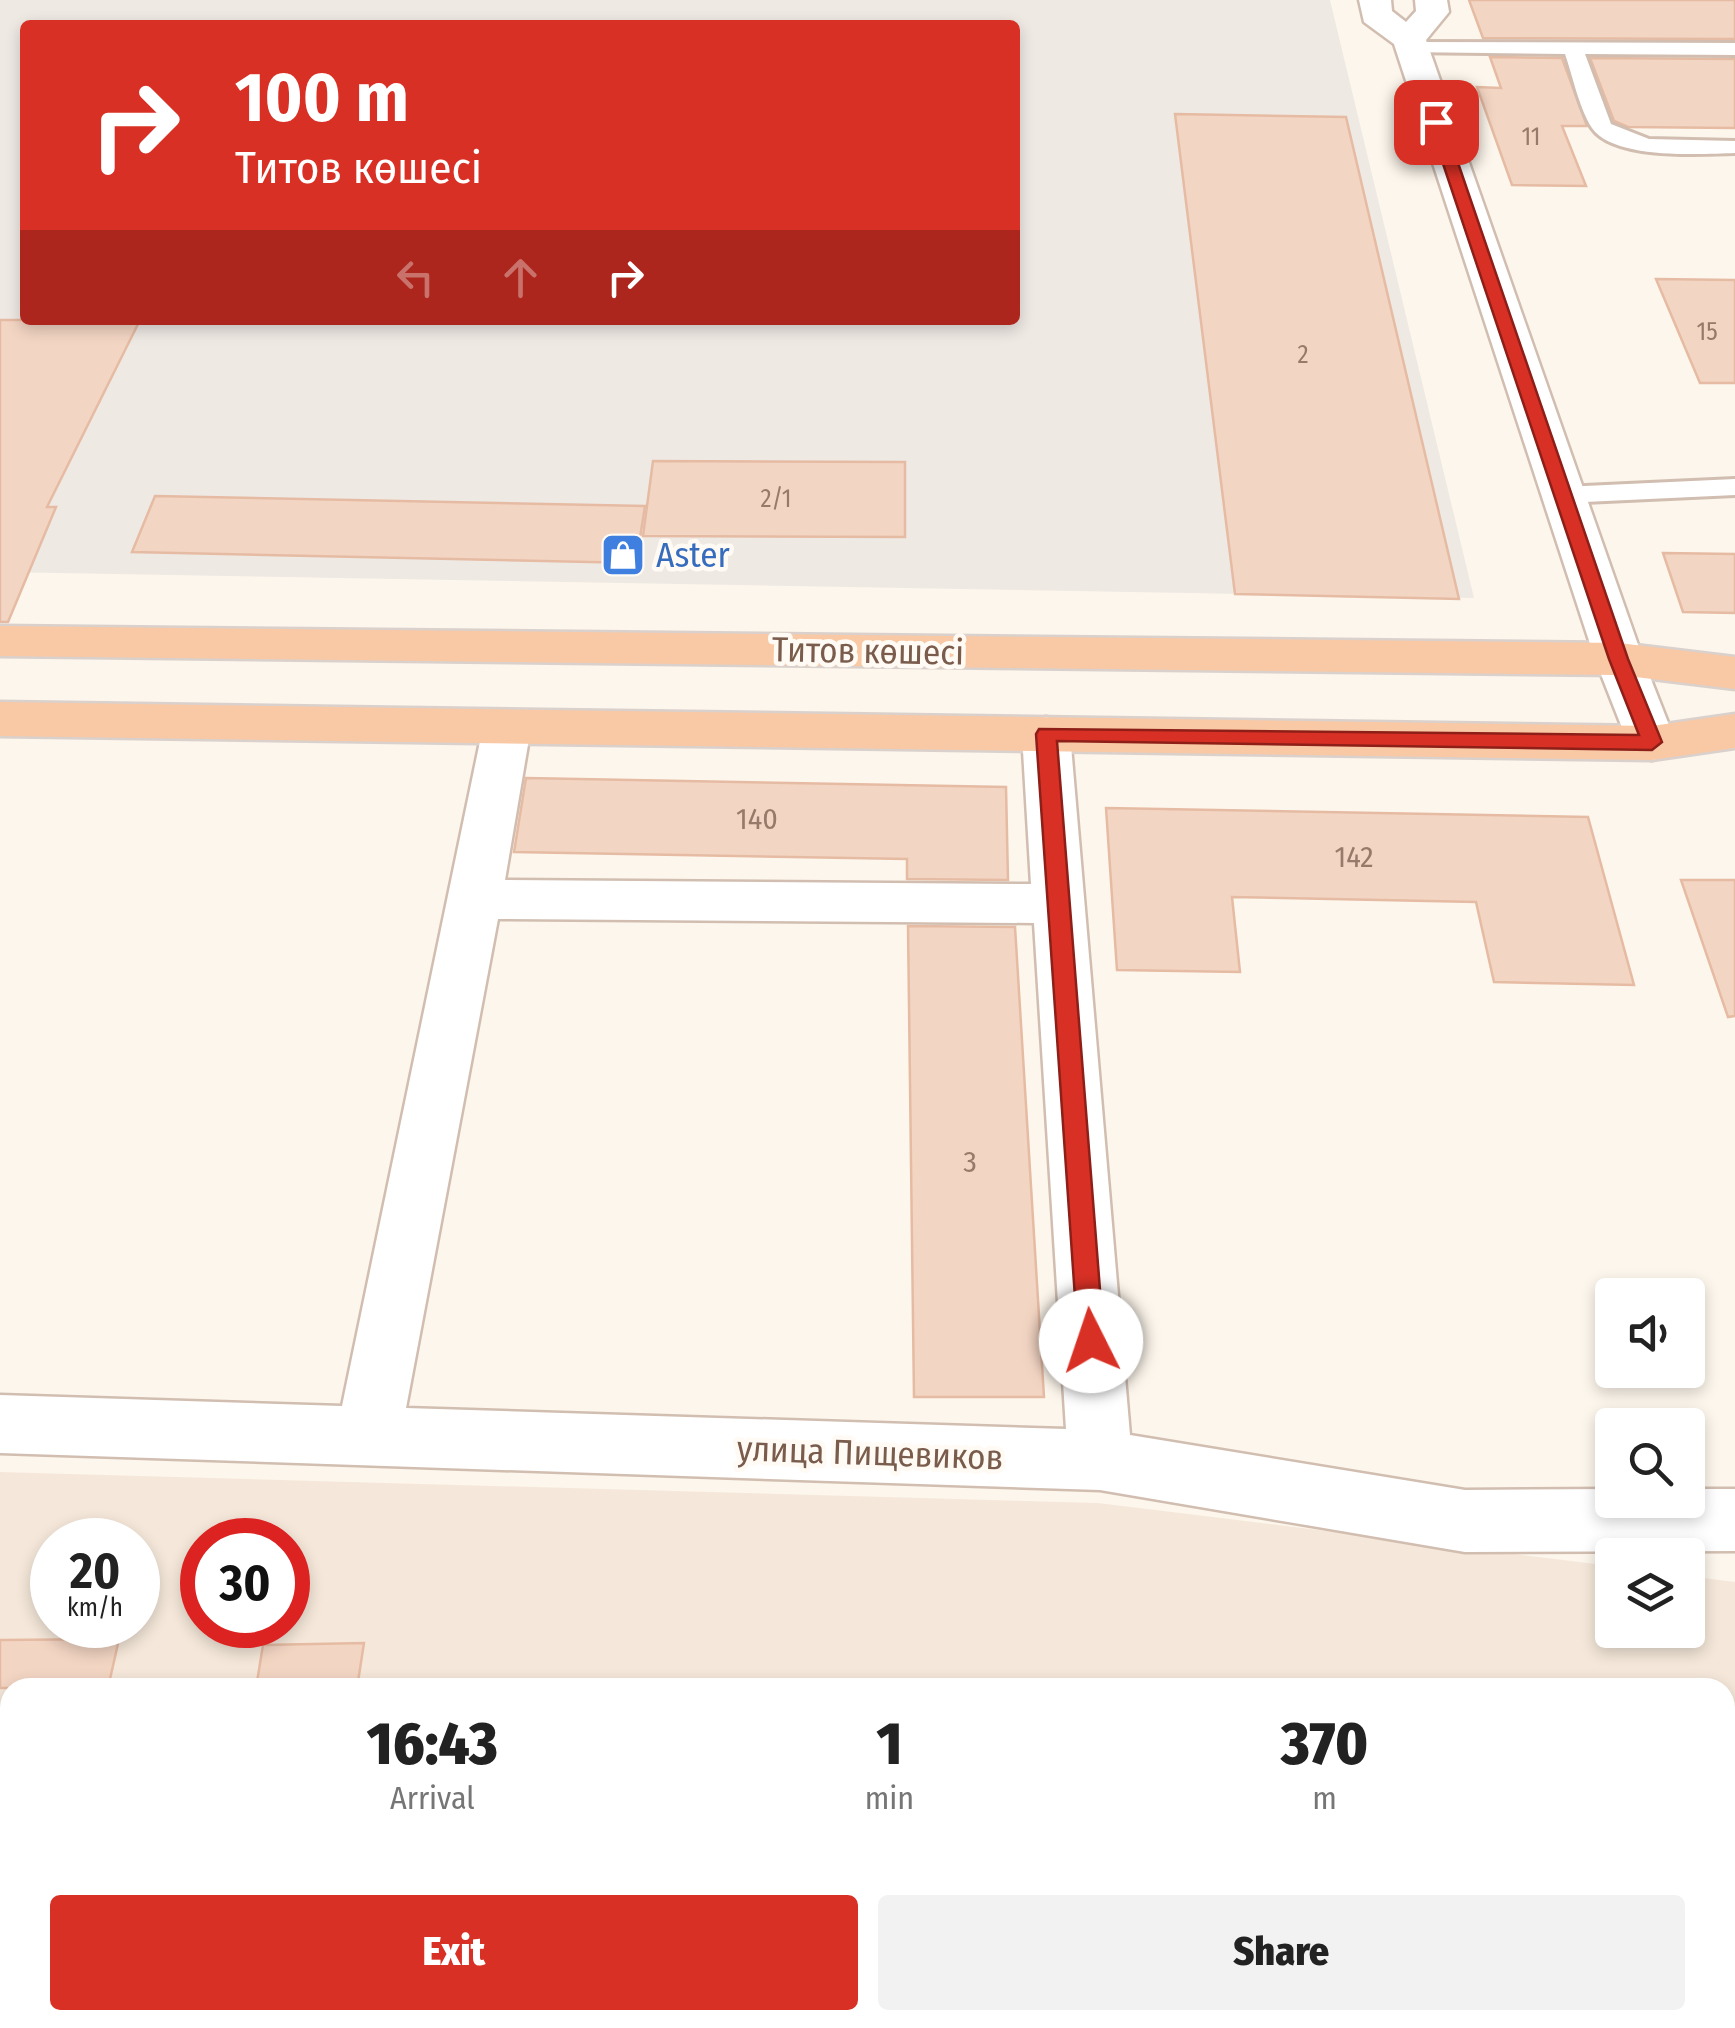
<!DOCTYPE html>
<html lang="en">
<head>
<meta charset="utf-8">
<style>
	body { margin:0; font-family:"Fira Sans Condensed",sans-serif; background:#f2f2f2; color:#222; height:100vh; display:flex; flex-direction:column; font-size:38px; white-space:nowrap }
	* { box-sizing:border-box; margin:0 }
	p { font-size:32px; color:#767676 }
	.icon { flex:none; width:55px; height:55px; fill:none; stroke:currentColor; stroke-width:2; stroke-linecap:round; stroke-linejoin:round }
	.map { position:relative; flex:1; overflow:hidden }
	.sheet { position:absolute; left:0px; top:1678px; width:1735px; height:352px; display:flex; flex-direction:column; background:#fff; border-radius:30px 30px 0 0; box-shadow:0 5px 15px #0003 }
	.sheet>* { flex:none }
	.guide { position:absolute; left:20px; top:20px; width:1000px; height:305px; border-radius:10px; box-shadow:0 5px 15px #0003; background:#d93025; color:#fff; overflow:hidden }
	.tools { position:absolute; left:1595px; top:1278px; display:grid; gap:20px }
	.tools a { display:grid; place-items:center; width:110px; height:110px; border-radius:10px; background:#fff; box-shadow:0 5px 15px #0003; font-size:50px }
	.speed { position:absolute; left:30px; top:1518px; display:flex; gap:20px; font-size:50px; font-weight:700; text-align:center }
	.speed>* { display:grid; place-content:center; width:130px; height:130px; border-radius:50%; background:#fff; box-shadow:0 5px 15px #0003; line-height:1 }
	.speed small { font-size:25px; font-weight:400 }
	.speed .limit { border:15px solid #d22; background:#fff; color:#111 }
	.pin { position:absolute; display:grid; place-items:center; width:85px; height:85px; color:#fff; margin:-42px; border-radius:20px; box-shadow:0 5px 15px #0006 }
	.me { position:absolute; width:110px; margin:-55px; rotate:356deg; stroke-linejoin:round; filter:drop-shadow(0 0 8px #0008) }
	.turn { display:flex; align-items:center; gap:35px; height:210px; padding:0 50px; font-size:45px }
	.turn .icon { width:130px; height:130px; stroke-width:2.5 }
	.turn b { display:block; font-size:70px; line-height:85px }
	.lanes { display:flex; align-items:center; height:95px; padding:0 50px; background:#0003; justify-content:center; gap:50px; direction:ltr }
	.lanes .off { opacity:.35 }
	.eta { display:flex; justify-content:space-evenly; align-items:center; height:170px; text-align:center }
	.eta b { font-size:60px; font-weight:800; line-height:70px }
	.action { display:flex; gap:20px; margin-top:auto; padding:20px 50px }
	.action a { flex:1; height:115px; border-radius:10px; background:#d93025; color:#fff; font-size:40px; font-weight:800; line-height:115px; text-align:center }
	.action a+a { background:#f2f2f2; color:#222 }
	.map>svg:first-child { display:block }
</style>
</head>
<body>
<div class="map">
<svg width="1735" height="2028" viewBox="0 0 1735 2028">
	<rect width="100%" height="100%" fill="#fdf6ec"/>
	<path fill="#f5e8da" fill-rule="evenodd" d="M0,1472L1098,1503L1612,1566V1630H1688V1576L1735,1582V2028H0ZM52,1540H138V1625H52ZM202,1540H288V1625H202ZM10,1688H1725V2020H10Z"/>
	<path fill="#efe9e4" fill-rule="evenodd" d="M0,0H1330L1474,598L0,572ZM25,25H1015V320H25Z"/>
	<g fill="#f3d5c3" stroke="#e6bba3" stroke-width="2.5">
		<polygon points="1469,0 1735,0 1735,39 1483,38"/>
		<polygon points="1490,57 1562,58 1587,126 1562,126 1586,186 1512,185 1477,87 1501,88"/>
		<polygon points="1590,58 1735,59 1735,128 1628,127 1614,121"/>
		<polygon points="1175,114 1346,117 1459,599 1235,594"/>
		<polygon points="1656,279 1735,280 1735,383 1700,383"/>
		<polygon points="0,320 140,320 47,507 56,507 8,622 0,622"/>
		<polygon points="653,461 905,462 905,537 643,536"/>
		<polygon points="155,496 645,506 636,563 132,552"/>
		<polygon points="1663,553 1735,554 1735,613 1683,612"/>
		<polygon points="526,778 1006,787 1008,880 907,879 907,859 514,852"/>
		<polygon points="1106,808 1588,817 1634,985 1494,982 1476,902 1232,897 1240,972 1117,970"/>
		<polygon points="1681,880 1735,880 1735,1016 1728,1017"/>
		<polygon points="908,926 1015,927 1044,1397 914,1397"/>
		<polygon points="119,1639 108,1688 0,1688 0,1640"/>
		<polygon points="364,1643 357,1688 256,1688 263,1645"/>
	</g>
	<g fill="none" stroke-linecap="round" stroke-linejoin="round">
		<defs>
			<g id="service">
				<path d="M1411,42L1735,43V55L1585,54L1611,124L1649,139L1735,141V153C1701,154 1614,160 1592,128C1579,108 1573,77 1565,54L1404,52L1401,48Z"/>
				<polygon points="1735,479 1735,495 1563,503 1550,495 1563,487"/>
			</g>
			<g id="minor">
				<polygon points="1359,0 1391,0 1392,11 1406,22 1416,11 1415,0 1447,0 1449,12 1426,40 1643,659 1676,743 1669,755 1652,760 1635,755 1628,743 1595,659 1394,44 1364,22"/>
				<path d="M507,710L524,715L531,727L505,880L1031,884L1022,734L1029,722L1046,717L1063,722L1070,734L1130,1435L1465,1490L1612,1489V1500H1688V1489H1735V1551L1465,1552L1100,1490L0,1453V1395L342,1406L483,727L490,715ZM498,919L1034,923L1066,1429L406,1408Z"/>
			</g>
			<g id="trunk">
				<polygon points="0,626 1619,643 1735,657 1735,689 1619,675 0,656"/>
				<polygon points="0,702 1652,726 1735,714 1735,748 1652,760 0,736"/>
			</g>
		</defs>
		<use href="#service" stroke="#d1beb0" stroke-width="6"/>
		<use href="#minor" stroke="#d1beb0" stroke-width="5"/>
		<use href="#trunk" stroke="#dad1cd" stroke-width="5"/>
		<use href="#service" fill="#fff" fill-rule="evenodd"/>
		<use href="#minor" fill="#fff" fill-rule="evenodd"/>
		<use href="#trunk" fill="#f9c8a4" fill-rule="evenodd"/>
	</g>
	<polygon fill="#d93025" stroke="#8d1f18" stroke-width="2.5" points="1436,118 1444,122 1628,659 1662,742 1652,750 1057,741 1104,1341 1100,1349 1091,1353 1082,1349 1078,1341 1036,734 1039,729 1639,735 1609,659 1429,122"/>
	<defs>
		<symbol id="shop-square" viewBox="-11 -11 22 22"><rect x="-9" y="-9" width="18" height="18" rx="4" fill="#3f7fe0" stroke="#fffaf3"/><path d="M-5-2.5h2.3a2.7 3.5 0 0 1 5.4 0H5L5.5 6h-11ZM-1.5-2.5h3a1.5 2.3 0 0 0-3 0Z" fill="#fff"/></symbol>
	</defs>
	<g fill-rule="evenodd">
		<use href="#shop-square" x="598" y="530" width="50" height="50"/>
	</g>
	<g text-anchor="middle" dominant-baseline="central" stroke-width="9" stroke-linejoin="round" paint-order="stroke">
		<g font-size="25" fill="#987a6a">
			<text x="1531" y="137">11</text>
			<text x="1707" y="332">15</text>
			<text x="1303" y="355">2</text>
			<text x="776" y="499">2/1</text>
		</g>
		<g font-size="30" fill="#987a6a">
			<text x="757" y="819">140</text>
			<text x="1354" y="857">142</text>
			<text x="970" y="1162">3</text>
		</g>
		<g font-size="35" fill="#366cbe" stroke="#fffaf3" text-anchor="start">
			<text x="656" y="555">Aster</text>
		</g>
		<g font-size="35" fill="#7a5c4d" stroke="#fffaf3">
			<text transform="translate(868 651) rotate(1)">Титов көшесі</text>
			<text transform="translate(870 1453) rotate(2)">улица Пищевиков</text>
		</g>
	</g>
</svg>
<div class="tools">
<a><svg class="icon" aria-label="sound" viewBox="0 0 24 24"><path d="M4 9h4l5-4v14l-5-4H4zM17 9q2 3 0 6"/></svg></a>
<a><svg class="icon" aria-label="search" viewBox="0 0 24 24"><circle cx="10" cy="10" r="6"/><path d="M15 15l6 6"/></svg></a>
<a><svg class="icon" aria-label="layers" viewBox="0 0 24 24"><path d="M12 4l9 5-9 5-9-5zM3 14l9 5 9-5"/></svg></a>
</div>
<div class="speed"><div>20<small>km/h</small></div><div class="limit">30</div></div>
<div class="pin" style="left:1436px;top:122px;background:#d93025"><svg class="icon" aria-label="arrive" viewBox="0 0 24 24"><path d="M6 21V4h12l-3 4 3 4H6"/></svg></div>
<svg class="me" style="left:1091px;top:1341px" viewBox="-20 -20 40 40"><circle r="19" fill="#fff"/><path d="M0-13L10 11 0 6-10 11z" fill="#d93025"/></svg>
<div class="guide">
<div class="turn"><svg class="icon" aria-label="right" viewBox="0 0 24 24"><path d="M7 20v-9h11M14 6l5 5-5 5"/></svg><div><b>100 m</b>Титов көшесі</div></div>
<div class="lanes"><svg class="icon off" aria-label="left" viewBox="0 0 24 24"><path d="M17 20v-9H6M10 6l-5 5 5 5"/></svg><svg class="icon off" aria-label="ahead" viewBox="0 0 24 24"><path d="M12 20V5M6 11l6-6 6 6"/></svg><svg class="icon" aria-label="right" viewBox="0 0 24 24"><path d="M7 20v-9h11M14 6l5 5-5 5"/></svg></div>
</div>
<section class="sheet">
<div class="eta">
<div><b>16:43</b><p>Arrival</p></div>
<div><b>1</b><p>min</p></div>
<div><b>370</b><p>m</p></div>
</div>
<div class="action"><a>Exit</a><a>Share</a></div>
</section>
</div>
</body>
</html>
